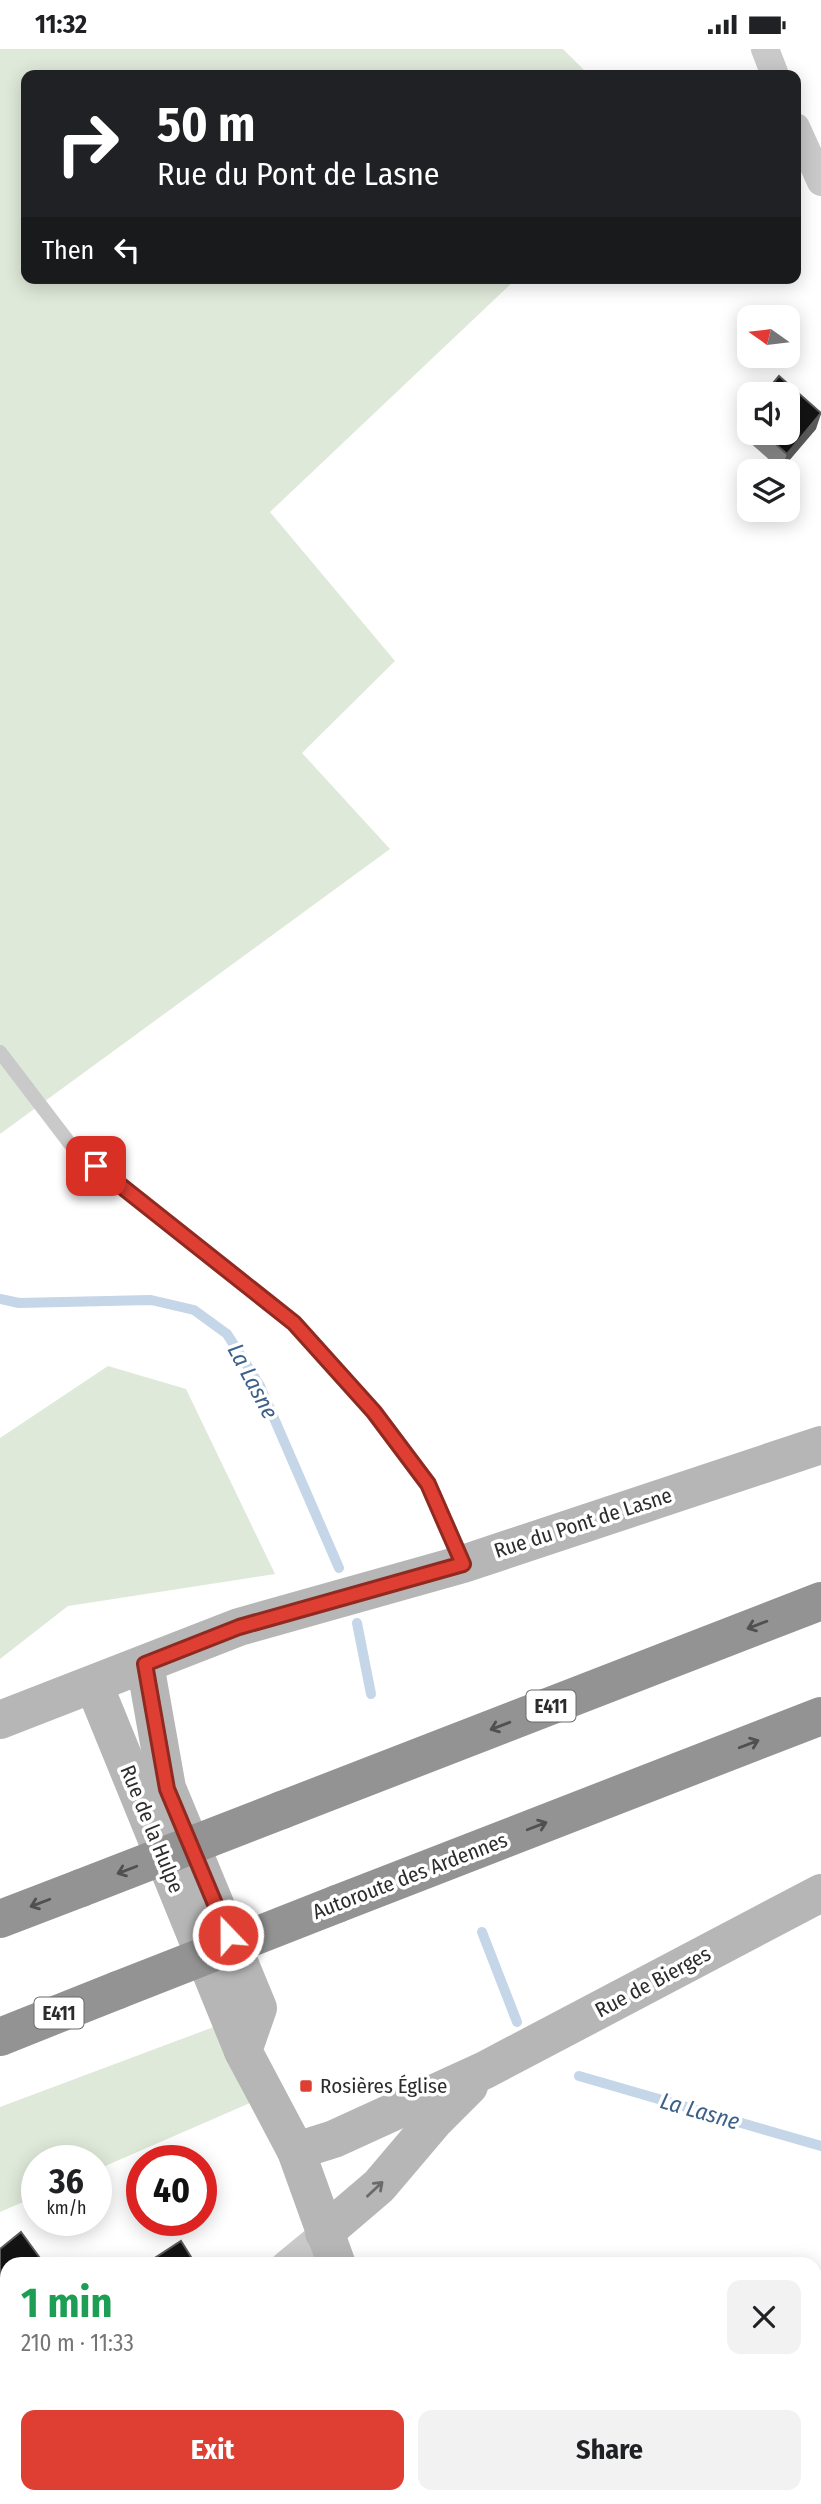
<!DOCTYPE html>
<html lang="en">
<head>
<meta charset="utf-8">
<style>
	body { margin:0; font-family:"Fira Sans Condensed",sans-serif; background:#f2f2f2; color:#202124; height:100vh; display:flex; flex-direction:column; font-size:26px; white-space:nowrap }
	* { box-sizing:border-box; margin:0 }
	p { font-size:23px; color:#757577 }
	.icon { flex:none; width:38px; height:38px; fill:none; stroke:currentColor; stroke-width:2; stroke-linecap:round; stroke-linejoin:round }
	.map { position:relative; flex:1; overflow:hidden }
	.side { position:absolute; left:0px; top:2208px; width:822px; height:247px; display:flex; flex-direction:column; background:#fff; border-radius:21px 21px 0 0; box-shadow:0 4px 18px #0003 }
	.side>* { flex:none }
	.hud { position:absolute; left:21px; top:21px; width:780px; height:214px; border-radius:14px; box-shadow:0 4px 18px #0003; background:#202124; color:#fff; overflow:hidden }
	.needle { width:46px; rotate:284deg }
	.controls { position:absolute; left:737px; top:256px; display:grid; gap:14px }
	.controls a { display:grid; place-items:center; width:63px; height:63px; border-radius:14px; background:#fff; box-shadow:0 4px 18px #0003; font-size:35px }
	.speed { position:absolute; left:21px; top:2096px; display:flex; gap:14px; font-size:35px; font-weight:700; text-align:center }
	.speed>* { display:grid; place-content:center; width:91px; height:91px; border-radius:50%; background:#fff; box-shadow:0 4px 18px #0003; line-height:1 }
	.speed small { font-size:18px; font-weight:400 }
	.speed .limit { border:10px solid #d22; background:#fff; color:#111 }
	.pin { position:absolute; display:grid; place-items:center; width:60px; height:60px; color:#fff; margin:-30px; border-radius:14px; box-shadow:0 4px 10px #0006 }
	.me { position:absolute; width:77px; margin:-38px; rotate:338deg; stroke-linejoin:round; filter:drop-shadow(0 0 5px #0008) }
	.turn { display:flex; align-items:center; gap:24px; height:147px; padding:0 21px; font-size:32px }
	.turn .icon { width:91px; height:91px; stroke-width:2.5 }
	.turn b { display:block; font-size:49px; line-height:60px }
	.then { display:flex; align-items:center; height:66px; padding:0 21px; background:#0003; gap:14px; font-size:26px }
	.round { display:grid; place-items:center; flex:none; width:74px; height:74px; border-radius:14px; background:#f2f2f2 }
	.head { display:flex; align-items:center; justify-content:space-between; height:119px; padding:0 21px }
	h1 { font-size:42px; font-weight:700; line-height:52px; color:#1e9e55 }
	.cta { display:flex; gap:14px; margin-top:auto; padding:14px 21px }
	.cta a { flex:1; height:80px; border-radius:14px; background:#de3f32; color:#fff; font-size:28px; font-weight:700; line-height:80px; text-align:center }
	.cta a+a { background:#f2f2f2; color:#202124 }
	.status { display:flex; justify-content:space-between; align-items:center; height:49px; padding:0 35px; background:#fff; direction:ltr }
	.status svg { height:19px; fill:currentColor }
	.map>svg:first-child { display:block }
</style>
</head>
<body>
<div class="status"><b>11:32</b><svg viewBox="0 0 49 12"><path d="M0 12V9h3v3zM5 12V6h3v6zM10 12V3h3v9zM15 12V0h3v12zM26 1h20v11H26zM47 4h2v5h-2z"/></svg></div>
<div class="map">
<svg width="821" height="2455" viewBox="0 0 821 2455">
	<rect width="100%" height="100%" fill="#fff"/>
	<g fill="#dfe9d9">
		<polygon points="0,0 563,0 589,26 26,26 26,229 517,229 270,463 395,612 302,704 390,800 0,1085"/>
		<polygon points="108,1317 186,1340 275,1525 68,1557 0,1610 0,1389"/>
		<polygon points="219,1976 250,2054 96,2121 96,2112 37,2112 37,2147 0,2163 0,2058"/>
		<polygon points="35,2448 227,2448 231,2455 27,2455"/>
		<polygon points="333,2448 421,2448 421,2455 336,2455"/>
	</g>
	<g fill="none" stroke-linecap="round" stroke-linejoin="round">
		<g stroke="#c5d6e9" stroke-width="10">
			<polyline points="0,1250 19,1254 151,1251 194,1261 227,1285 260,1337 339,1519"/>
			<polyline points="357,1574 371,1645"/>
			<polyline points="482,1883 517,1973"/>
			<polyline points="579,2027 821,2097"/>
		</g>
		<polyline stroke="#c9c9c9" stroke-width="14" points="0,1003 74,1100 294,1274 374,1363 428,1435 462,1514"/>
		<g stroke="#c9c9c9" stroke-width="28">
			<polyline points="765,0 775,26"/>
			<polyline points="796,78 821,133"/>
			<polyline points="285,2216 324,2184"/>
			<polyline points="0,2434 7,2429"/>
		</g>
		<g stroke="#b6b6b6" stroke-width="38">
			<polyline points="145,1615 167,1739 258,1959 243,2002 296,2102 337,2216"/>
			<polyline points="94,1636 243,2002"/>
			<polyline points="0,1671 239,1578 463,1515 821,1396"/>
			<polyline points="296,2102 334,2090 485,2021 821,1844"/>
			<polyline points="324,2184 379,2137 435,2071 469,2037"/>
			<polyline points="448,2448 452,2455"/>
		</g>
		<g stroke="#939393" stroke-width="38">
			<polyline points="282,1761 821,1552"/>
			<polyline points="337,1855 821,1667"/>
			<polyline points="0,1870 81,1839"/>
			<polyline points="0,1988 118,1941"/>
		</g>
		<g stroke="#939393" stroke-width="38">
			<polyline points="81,1839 282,1761"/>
			<polyline points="118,1941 337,1855"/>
		</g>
	</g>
	<g fill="#898989">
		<polygon points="749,363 749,383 788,383 816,380 781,421 739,384 745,368"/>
		<polygon points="7,2313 7,2386 0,2376 0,2318"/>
	</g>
	<g fill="#5a5a5a">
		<polygon points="821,365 816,380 781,421 787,405"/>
		<polygon points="7,2247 7,2259 0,2264 0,2253"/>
	</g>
	<g fill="#131313" stroke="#5a5a5a" stroke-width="2">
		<polygon points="779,327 821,364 787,405 762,383 788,383 788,345 764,345"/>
		<polygon points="749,363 749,372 745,368"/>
		<polygon points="21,2183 45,2216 7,2216 7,2247 0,2253 0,2200"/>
		<polygon points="181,2192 196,2216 144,2216"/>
		<polygon points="7,2313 7,2363 0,2354 0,2318"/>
	</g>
	<defs><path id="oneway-shaft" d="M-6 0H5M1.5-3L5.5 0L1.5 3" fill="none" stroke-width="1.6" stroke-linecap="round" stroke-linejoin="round" transform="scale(1.75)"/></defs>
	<g stroke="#505050">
		<use href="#oneway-shaft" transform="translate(757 1576) rotate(159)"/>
		<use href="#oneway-shaft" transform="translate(500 1677) rotate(159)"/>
		<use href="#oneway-shaft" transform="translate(749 1695) rotate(-21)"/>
		<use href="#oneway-shaft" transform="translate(537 1777) rotate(-21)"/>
		<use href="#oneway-shaft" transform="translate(127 1821) rotate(159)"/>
		<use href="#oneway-shaft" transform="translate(40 1854) rotate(159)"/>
	</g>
	<use stroke="#6a6a6a" href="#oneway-shaft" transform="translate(375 2140) rotate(-43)"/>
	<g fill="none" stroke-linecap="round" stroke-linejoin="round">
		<defs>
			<polyline id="route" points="96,1117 294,1274 374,1363 428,1435 463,1515 239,1578 145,1615 167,1740 228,1886"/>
		</defs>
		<use href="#route" stroke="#902920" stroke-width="18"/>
		<use href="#route" stroke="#de3f32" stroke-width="12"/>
	</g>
	<rect fill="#de3f32" stroke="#fff" stroke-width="2.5" x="299" y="2030" width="14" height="14" rx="3.5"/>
	<g text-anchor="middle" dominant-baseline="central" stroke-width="7" stroke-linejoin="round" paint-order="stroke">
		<g fill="#fff" stroke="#6b6b6b" stroke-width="2">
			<rect x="526.5" y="1641.5" width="49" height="31" rx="5"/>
			<rect x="34.5" y="1948.5" width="49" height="31" rx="5"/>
		</g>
		<g font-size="19" font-weight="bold" fill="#2c2c2c">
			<text x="551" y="1657">E411</text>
			<text x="59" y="1964">E411</text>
		</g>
		<g font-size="21" fill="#2c2c2c" stroke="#fff">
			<text transform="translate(583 1474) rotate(-18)">Rue du Pont de Lasne</text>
			<text transform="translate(152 1780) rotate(68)">Rue de la Hulpe</text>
			<text transform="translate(410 1827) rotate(-21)">Autoroute des Ardennes</text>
			<text transform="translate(653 1933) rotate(-28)">Rue de Bierges</text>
		</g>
		<g font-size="21" fill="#2c2c2c" stroke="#fff" text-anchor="start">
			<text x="320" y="2037">Rosières Église</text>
		</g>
		<g font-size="23" font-style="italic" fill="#3d618a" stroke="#fff">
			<text transform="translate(253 1332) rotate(62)">La Lasne</text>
			<text transform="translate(700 2062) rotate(16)">La Lasne</text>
		</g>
	</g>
</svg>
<div class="controls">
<a><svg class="needle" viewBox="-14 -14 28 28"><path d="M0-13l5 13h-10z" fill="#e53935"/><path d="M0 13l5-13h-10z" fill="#757577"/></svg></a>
<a><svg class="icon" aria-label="sound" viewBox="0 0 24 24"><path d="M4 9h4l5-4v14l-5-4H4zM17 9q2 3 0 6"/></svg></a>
<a><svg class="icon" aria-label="layers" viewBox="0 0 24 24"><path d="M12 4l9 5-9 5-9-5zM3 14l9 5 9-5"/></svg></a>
</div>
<div class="speed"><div>36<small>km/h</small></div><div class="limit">40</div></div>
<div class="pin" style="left:96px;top:1117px;background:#d93025"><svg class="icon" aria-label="arrive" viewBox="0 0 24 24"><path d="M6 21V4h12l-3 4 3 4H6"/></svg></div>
<svg class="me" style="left:228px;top:1886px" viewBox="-20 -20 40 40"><circle r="17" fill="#de3f32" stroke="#fff" stroke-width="3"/><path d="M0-11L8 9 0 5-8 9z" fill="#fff"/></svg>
<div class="hud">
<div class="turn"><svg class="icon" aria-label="right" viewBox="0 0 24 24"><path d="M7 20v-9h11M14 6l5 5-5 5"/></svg><div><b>50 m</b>Rue du Pont de Lasne</div></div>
<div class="then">Then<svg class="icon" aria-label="left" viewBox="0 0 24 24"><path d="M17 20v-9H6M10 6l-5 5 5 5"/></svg></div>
</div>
<section class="side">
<div class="head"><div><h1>1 min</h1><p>210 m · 11:33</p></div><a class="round"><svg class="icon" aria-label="close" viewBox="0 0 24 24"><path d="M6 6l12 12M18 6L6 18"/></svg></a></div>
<div class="cta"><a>Exit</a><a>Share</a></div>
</section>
</div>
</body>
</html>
